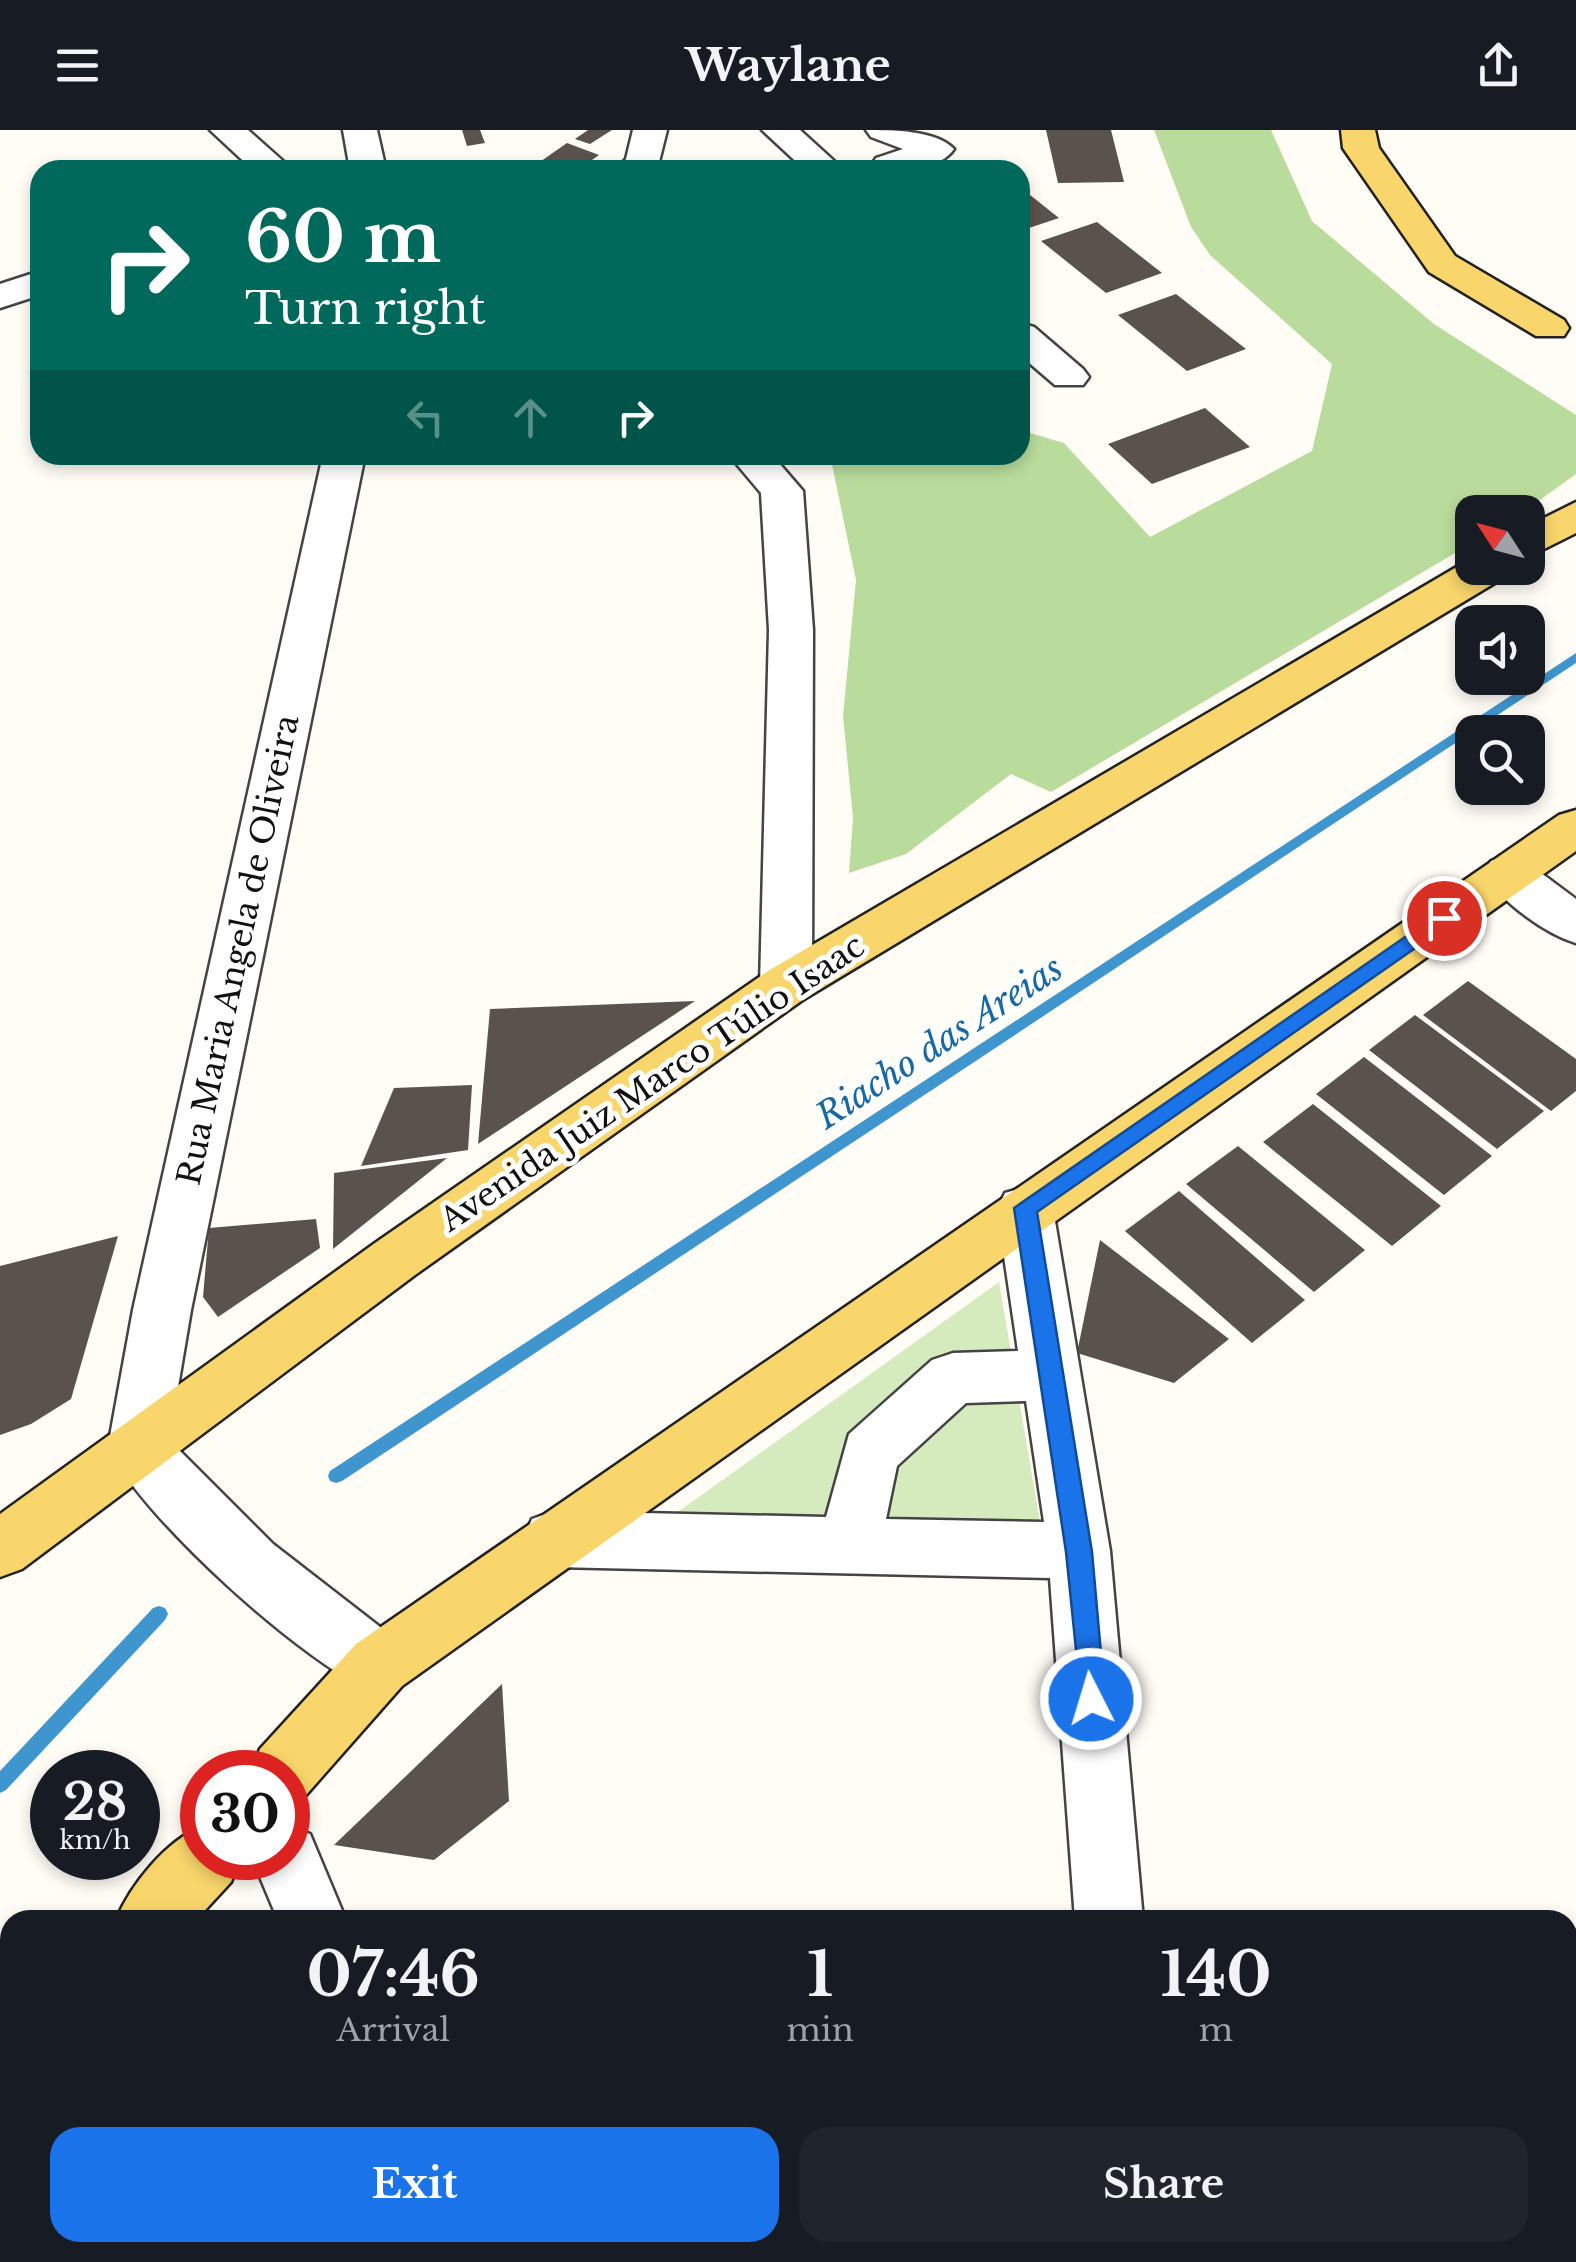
<!DOCTYPE html>
<html lang="en">
<head>
<meta charset="utf-8">
<style>
	body { margin:0; font-family:"Libre Baskerville",serif; background:#20242c; color:#f1f3f6; height:100vh; display:flex; flex-direction:column; font-size:38px; white-space:nowrap }
	* { box-sizing:border-box; margin:0 }
	p { font-size:32px; color:#9ea1a6 }
	.icon { flex:none; width:55px; height:55px; fill:none; stroke:currentColor; stroke-width:2; stroke-linecap:round; stroke-linejoin:round }
	.map { position:relative; flex:1; overflow:hidden }
	.side { position:absolute; left:0px; top:1780px; width:1578px; height:352px; display:flex; flex-direction:column; background:#171b24; border-radius:30px 30px 0 0; box-shadow:0 5px 15px #0003 }
	.side>* { flex:none }
	.top-card { position:absolute; left:30px; top:30px; width:1000px; height:305px; border-radius:30px; box-shadow:0 5px 15px #0003; background:#00695c; color:#fff; overflow:hidden }
	.needle { width:65px; rotate:306deg }
	.tools { position:absolute; left:1455px; top:365px; display:grid; gap:20px }
	.tools a { display:grid; place-items:center; width:90px; height:90px; border-radius:20px; background:#171b24; box-shadow:0 5px 15px #0003; font-size:50px }
	.speed { position:absolute; left:30px; top:1620px; display:flex; gap:20px; font-size:50px; font-weight:700; text-align:center }
	.speed>* { display:grid; place-content:center; width:130px; height:130px; border-radius:50%; background:#171b24; box-shadow:0 5px 15px #0003; line-height:1 }
	.speed small { font-size:25px; font-weight:400 }
	.speed .limit { border:15px solid #d22; background:#fff; color:#111 }
	.pin { position:absolute; display:grid; place-items:center; width:85px; height:85px; color:#fff; margin:-42px; border:5px solid #fff; border-radius:50%; box-shadow:0 2px 10px #0007 }
	.me { position:absolute; width:110px; margin:-55px; rotate:355deg; stroke-linejoin:round; filter:drop-shadow(0 0 8px #0008) }
	.turn { display:flex; align-items:center; gap:35px; height:210px; padding:0 50px; font-size:45px }
	.turn .icon { width:130px; height:130px; stroke-width:2.5 }
	.turn b { display:block; font-size:70px; line-height:85px }
	.lanes { display:flex; align-items:center; height:95px; padding:0 50px; background:#0003; justify-content:center; gap:50px; direction:ltr }
	.lanes .off { opacity:.35 }
	.eta { display:flex; justify-content:space-evenly; align-items:center; height:170px; text-align:center }
	.eta b { font-size:60px; font-weight:700; line-height:70px }
	.primary-button { display:flex; gap:20px; margin-top:auto; padding:20px 50px }
	.primary-button a { flex:1; height:115px; border-radius:30px; background:#1a73e8; color:#fff; font-size:40px; font-weight:700; line-height:115px; text-align:center }
	.primary-button a+a { background:#20242c; color:#f1f3f6 }
	header { display:flex; justify-content:space-between; align-items:center; height:130px; padding:0 50px; background:#171b24; font-size:45px; font-weight:700 }
	.map>svg:first-child { display:block }
</style>
</head>
<body>
<header><svg class="icon" aria-label="menu" viewBox="0 0 24 24"><path d="M4 6h16M4 12h16M4 18h16"/></svg>Waylane<svg class="icon" aria-label="share" viewBox="0 0 24 24"><path d="M12 15V3M7 8l5-5 5 5M5 13v7h14v-7"/></svg></header>
<div class="map">
<svg width="1576" height="2132" viewBox="0 0 1576 2132">
	<rect width="100%" height="100%" fill="#fffdf5"/>
	<polygon fill="#d5ebbd" points="999,1152 1040,1392 668,1389"/>
	<polygon fill="#b9dc9c" points="1154,0 1271,0 1312,91 1434,194 1576,285 1576,344 1523,382 1472,382 1472,413 1051,662 1011,644 906,724 849,743 853,688 843,586 856,450 830,325 1020,325 1020,300 1064,313 1150,407 1312,321 1332,234 1210,125 1191,97"/>
	<g fill="none" stroke-linecap="round" stroke-linejoin="round">
		<g fill="#3f96cf" fill-rule="evenodd">
			<polygon points="1576,523 1576,533 342,1351 336,1353 330,1351 328,1346 330,1341"/>
			<polygon points="159,1476 165,1478 168,1484 165,1490 6,1660 0,1663 0,1641 153,1478"/>
		</g>
	</g>
	<g fill="#5a524d">
		<polygon points="462,0 480,0 485,13 467,16"/>
		<polygon points="588,0 612,0 590,14 575,9"/>
		<polygon points="1046,0 1111,0 1124,52 1058,53"/>
		<polygon points="567,13 599,25 578,40 534,36"/>
		<polygon points="1020,57 1059,88 1020,101"/>
		<polygon points="1097,92 1162,143 1106,163 1041,111"/>
		<polygon points="1176,164 1246,219 1187,241 1118,185"/>
		<polygon points="1205,278 1250,317 1152,354 1108,314"/>
		<polygon points="1468,851 1576,929 1576,961 1551,981 1423,885"/>
		<polygon points="695,871 478,1014 490,879"/>
		<polygon points="1415,885 1544,981 1497,1019 1369,920"/>
		<polygon points="1364,927 1492,1026 1444,1065 1316,964"/>
		<polygon points="472,955 468,1020 361,1036 394,958"/>
		<polygon points="1313,974 1441,1076 1392,1116 1263,1012"/>
		<polygon points="1238,1016 1365,1120 1314,1162 1186,1054"/>
		<polygon points="447,1028 333,1119 334,1043"/>
		<polygon points="1179,1061 1305,1170 1252,1213 1125,1101"/>
		<polygon points="316,1089 320,1118 218,1187 203,1167 209,1098"/>
		<polygon points="118,1106 71,1269 31,1294 0,1305 0,1136"/>
		<polygon points="1100,1110 1229,1209 1174,1253 1077,1223"/>
		<polygon points="502,1554 509,1671 434,1730 334,1715"/>
		<polygon points="146,2122 277,2122 275,2132 144,2132"/>
	</g>
	<g fill="none" stroke-linecap="round" stroke-linejoin="round">
		<defs>
			<g id="minor">
				<polygon points="210,0 248,0 293,40 253,40"/>
				<polygon points="343,0 377,0 386,40 350,40"/>
				<polygon points="633,0 667,0 657,40 616,40 626,29"/>
				<polygon points="762,0 800,0 844,40 805,40"/>
				<path d="M866,0C892,0 936,0 954,19C938,42 899,40 874,40L871,36L876,28L903,19L871,7Z"/>
				<polygon points="40,141 40,165 0,178 0,154"/>
				<polygon points="1020,193 1034,197 1083,239 1089,247 1083,255 1055,255 1020,225"/>
				<path d="M323,325H365L191,1180L169,1310L273,1414L402,1514L411,1535L402,1556L379,1565C307,1537 141,1387 108,1317L133,1180Z"/>
				<polygon points="729,325 772,325 803,361 813,500 812,855 804,869 786,874 768,869 760,855 769,500 761,363"/>
				<path d="M1508,725L1525,731L1576,769V813C1545,804 1500,771 1484,743L1491,731Z"/>
				<path d="M1025,1057L1045,1063L1053,1079L1110,1421L1143,1790H1075L1050,1448L554,1437L532,1429L523,1409L532,1389L554,1381L826,1387L849,1304L932,1230L953,1223L1018,1221L997,1079L1005,1063ZM1026,1271L1044,1392L886,1389L897,1336L966,1273Z"/>
				<polygon points="288,1695 310,1704 346,1790 278,1790 252,1728 288,1728"/>
				<rect x="1568" y="1914" width="8" height="72"/>
				<polygon points="309,2122 383,2122 383,2132 307,2132"/>
				<polygon points="1100,2122 1174,2122 1176,2132 1100,2132"/>
			</g>
			<g id="major">
				<polygon points="1341,0 1375,0 1379,18 1455,126 1564,190 1569,198 1564,206 1536,206 1429,142 1343,18"/>
				<polygon points="1576,372 1576,403 1528,427 1528,396"/>
				<polygon points="1472,428 1472,438 1510,438 1503,448 804,869 415,1145 22,1439 0,1447 0,1384 375,1113 768,841"/>
				<polygon points="1576,680 1576,721 402,1556 306,1665 288,1672 288,1642 250,1642 260,1619 356,1514 1559,685"/>
				<path d="M202,1696V1728H241L231,1752L196,1790H116C131,1754 166,1711 202,1696Z"/>
				<polygon points="10,1910 10,1989 0,1993 0,1914"/>
			</g>
		</defs>
		<use href="#minor" stroke="#444" stroke-width="5"/>
		<use href="#major" stroke="#222" stroke-width="5"/>
		<use href="#minor" fill="#fff" fill-rule="evenodd"/>
		<use href="#major" fill="#f9d66b" fill-rule="evenodd"/>
	</g>
	<polygon fill="#1a73e8" stroke="#114b97" stroke-width="2.5" points="1444,780 1451,782 1451,793 1037,1082 1092,1422 1105,1569 1101,1578 1091,1581 1082,1578 1066,1422 1014,1078"/>
	<g text-anchor="middle" dominant-baseline="central" stroke-width="10" stroke-linejoin="round" paint-order="stroke">
		<g font-size="32" fill="#111" stroke="#fff">
			<text transform="translate(238 820) rotate(-78)">Rua Maria Angela de Oliveira</text>
			<text transform="translate(652 953) rotate(-34)">Avenida Juiz Marco Túlio Isaac</text>
		</g>
		<g font-size="35" font-style="italic" fill="#1768a6" stroke="#fff">
			<text transform="translate(939 912) rotate(-33)">Riacho das Areias</text>
		</g>
	</g>
</svg>
<div class="tools">
<a><svg class="needle" viewBox="-14 -14 28 28"><path d="M0-13l5 13h-10z" fill="#e53935"/><path d="M0 13l5-13h-10z" fill="#9ea1a6"/></svg></a>
<a><svg class="icon" aria-label="sound" viewBox="0 0 24 24"><path d="M4 9h4l5-4v14l-5-4H4zM17 9q2 3 0 6"/></svg></a>
<a><svg class="icon" aria-label="search" viewBox="0 0 24 24"><circle cx="10" cy="10" r="6"/><path d="M15 15l6 6"/></svg></a>
</div>
<div class="speed"><div>28<small>km/h</small></div><div class="limit">30</div></div>
<div class="pin" style="left:1444px;top:788px;background:#d93025"><svg class="icon" aria-label="arrive" viewBox="0 0 24 24"><path d="M6 21V4h12l-3 4 3 4H6"/></svg></div>
<svg class="me" style="left:1091px;top:1569px" viewBox="-20 -20 40 40"><circle r="17" fill="#1a73e8" stroke="#fff" stroke-width="3"/><path d="M0-11L8 9 0 5-8 9z" fill="#fff"/></svg>
<div class="top-card">
<div class="turn"><svg class="icon" aria-label="right" viewBox="0 0 24 24"><path d="M7 20v-9h11M14 6l5 5-5 5"/></svg><div><b>60 m</b>Turn right</div></div>
<div class="lanes"><svg class="icon off" aria-label="left" viewBox="0 0 24 24"><path d="M17 20v-9H6M10 6l-5 5 5 5"/></svg><svg class="icon off" aria-label="ahead" viewBox="0 0 24 24"><path d="M12 20V5M6 11l6-6 6 6"/></svg><svg class="icon" aria-label="right" viewBox="0 0 24 24"><path d="M7 20v-9h11M14 6l5 5-5 5"/></svg></div>
</div>
<section class="side">
<div class="eta">
<div><b>07:46</b><p>Arrival</p></div>
<div><b>1</b><p>min</p></div>
<div><b>140</b><p>m</p></div>
</div>
<div class="primary-button"><a>Exit</a><a>Share</a></div>
</section>
</div>
</body>
</html>
